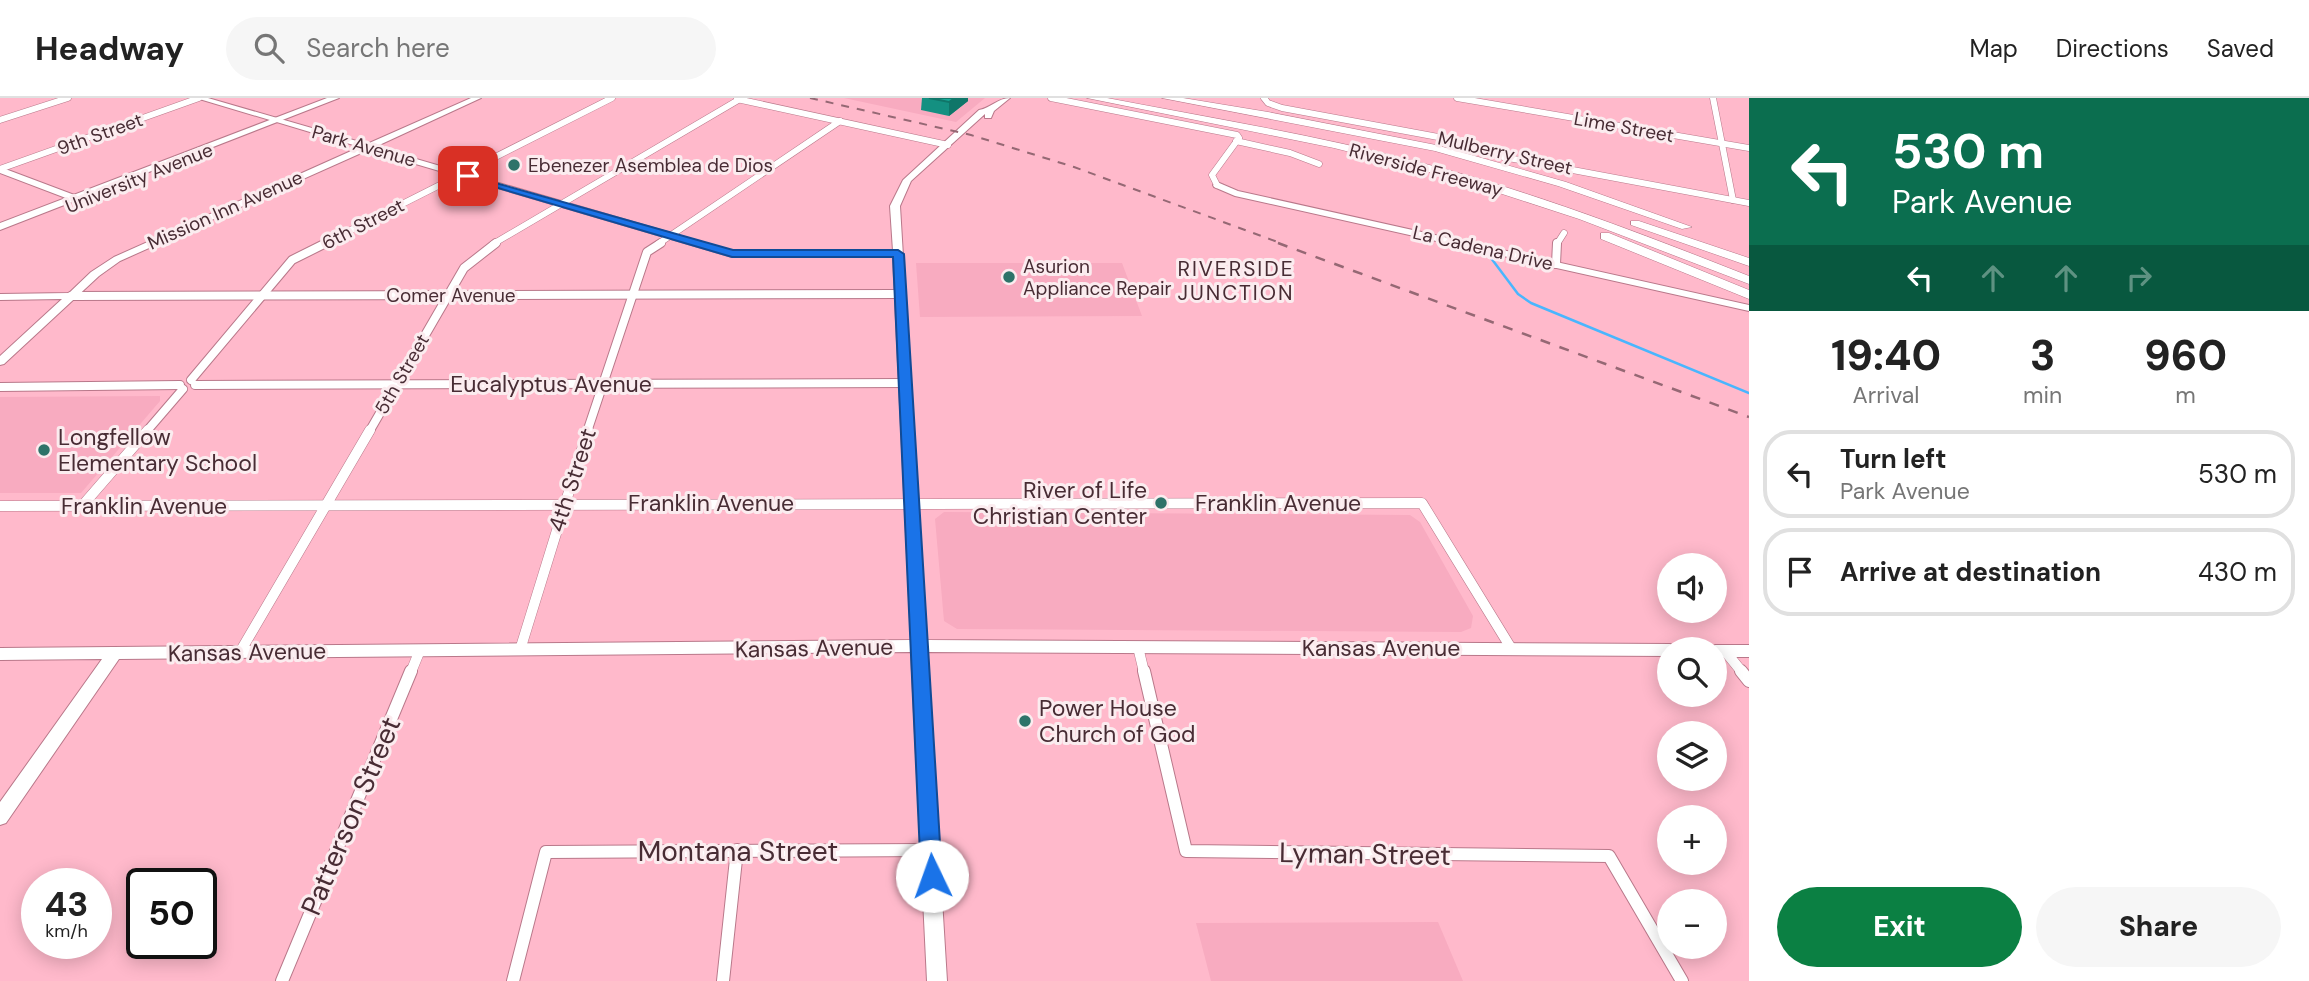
<!DOCTYPE html>
<html lang="en">
<head>
<meta charset="utf-8">
<style>
	body { margin:0; font-family:"DM Sans",sans-serif; background:#f6f6f6; color:#222; height:100vh; display:flex; flex-direction:column; font-size:26px; white-space:nowrap }
	* { box-sizing:border-box; margin:0 }
	p { font-size:23px; color:#767676 }
	.icon { flex:none; width:38px; height:38px; fill:none; stroke:currentColor; stroke-width:2; stroke-linecap:round; stroke-linejoin:round }
	.map { position:relative; flex:1; overflow:hidden }
	.details { display:flex; flex-direction:column; background:#fff; width:560px }
	.details>* { flex:none }
	.guide { background:#0b6e4f; color:#fff; overflow:hidden }
	.controls { position:absolute; left:1657px; top:455px; display:grid; gap:14px }
	.controls a { display:grid; place-items:center; width:70px; height:70px; border-radius:50%; background:#fff; box-shadow:0 4px 18px #0003; font-size:35px }
	.speed { position:absolute; left:21px; top:770px; display:flex; gap:14px; font-size:35px; font-weight:700; text-align:center }
	.speed>* { display:grid; place-content:center; width:91px; height:91px; border-radius:50%; background:#fff; box-shadow:0 4px 18px #0003; line-height:1 }
	.speed small { font-size:18px; font-weight:400 }
	.speed .limit { border:4px solid #111; border-radius:10px; background:#fff; color:#111 }
	.pin { position:absolute; display:grid; place-items:center; width:60px; height:60px; color:#fff; margin:-30px; border-radius:14px; box-shadow:0 4px 10px #0006 }
	.me { position:absolute; width:77px; margin:-38px; rotate:357deg; stroke-linejoin:round; filter:drop-shadow(0 0 5px #0008) }
	.turn { display:flex; align-items:center; gap:24px; height:147px; padding:0 28px; font-size:32px }
	.turn .icon { width:91px; height:91px; stroke-width:2.5 }
	.turn b { display:block; font-size:49px; line-height:60px }
	.lanes { display:flex; align-items:center; height:66px; padding:0 28px; background:#0003; justify-content:center; gap:35px; direction:ltr }
	.lanes .off { opacity:.35 }
	.eta { display:flex; justify-content:space-evenly; align-items:center; height:119px; text-align:center }
	.eta b { font-size:42px; font-weight:800; line-height:49px }
	.cta { display:flex; gap:14px; margin-top:auto; padding:14px 28px }
	.cta a { flex:1; height:80px; border-radius:42px; background:#0b8043; color:#fff; font-size:28px; font-weight:800; line-height:80px; text-align:center }
	.cta a+a { background:#f6f6f6; color:#222 }
	ul { padding:0; list-style:none }
	li { display:flex; align-items:center; gap:21px; height:88px; margin:0 14px 10px; padding:0 14px; border:4px solid #e0e0e0; border-radius:28px }
	li div { flex:1 }
	li b { display:block; font-size:26px }
	li em { font-style:normal }
	header { display:flex; align-items:center; gap:42px; box-sizing:border-box; height:98px; padding:0 35px; background:#fff; border-bottom:2px solid #e0e0e0 }
	header strong { font-size:33px }
	nav { display:flex; gap:38px; margin-inline-start:auto; font-size:24px }
	.search { width:490px; height:63px; background:#f6f6f6; display:flex; align-items:center; gap:18px; box-sizing:border-box; padding:0 24px; border-radius:38px; color:#767676; font-size:26px }
	main { display:flex; flex:1; min-height:0 }
	.map>svg:first-child { display:block }
</style>
</head>
<body>
<header>
<strong>Headway</strong>
<div class="search"><svg class="icon" aria-label="search" viewBox="0 0 24 24"><circle cx="10" cy="10" r="6"/><path d="M15 15l6 6"/></svg>Search here</div>
<nav><a>Map</a><a>Directions</a><a>Saved</a></nav>
</header>
<main>
<div class="map">
<svg width="1749" height="883" viewBox="0 0 1749 883">
	<rect width="100%" height="100%" fill="#ffb9cb"/>
	<g fill="#f8abc0">
		<polygon points="844,0 985,0 956,24"/>
		<polygon points="916,165 1122,165 1142,218 920,219"/>
		<polygon points="160,298 160,303 81,395 0,395 0,299"/>
		<polygon points="944,414 1410,417 1420,424 1473,518 1471,530 1461,534 957,531 944,523 935,421"/>
		<polygon points="1438,824 1463,883 1211,883 1196,825"/>
	</g>
	<g fill="none" stroke-linecap="round" stroke-linejoin="round">
		<polyline stroke="#49b6fe" stroke-width="2.5" points="1488,156 1518,196 1531,205 1749,295"/>
		<defs>
			<g id="street-far3">
				<polyline points="1051,0 1237,37 1239,40 1212,77 1217,87"/>
				<polyline points="1264,0 1268,5 1282,10 1438,39 1503,59 1749,105"/>
				<polyline points="1457,0 1749,50"/>
				<polyline points="1713,0 1733,102"/>
				<polyline points="737,1 948,47"/>
				<polyline points="0,22 68,0"/>
				<polyline points="1236,43 1290,55 1319,66"/>
				<polyline points="0,71 199,0"/>
				<polyline points="323,146 612,0"/>
				<polyline points="493,146 740,1"/>
				<polyline points="658,146 840,23"/>
				<polyline points="1557,146 1564,135"/>
			</g>
			<g id="street-far2">
				<polyline points="1556,166 1557,145"/>
				<polyline points="71,198 902,196"/>
				<polyline points="191,282 292,162 326,145"/>
				<polyline points="195,287 907,285"/>
				<polyline points="0,289 180,287"/>
				<polyline points="146,334 183,291"/>
				<polyline points="369,334 464,170 496,145"/>
				<polyline points="587,334 647,154 661,145"/>
			</g>
			<g id="street-far1">
				<polyline points="0,408 1422,405 1511,550"/>
				<polyline points="82,408 148,332"/>
				<polyline points="1138,549 1144,574"/>
				<polyline points="520,552 588,332"/>
				<polyline points="1725,553 1742,574"/>
				<polyline points="240,554 370,332"/>
				<polyline points="411,574 420,552"/>
			</g>
			<g id="street">
				<polyline points="1144,573 1186,753 1609,758 1682,883"/>
				<polyline points="1741,573 1749,583"/>
				<polyline points="282,883 411,573"/>
				<polyline points="513,883 546,754 930,752"/>
				<polyline points="723,883 737,752"/>
			</g>
			<g id="secondary">
				<path d="M196,0H208L367,46L471,0H481L375,49L733,153H893L890,108L903,82L979,12C991,10 998,0 1010,0L994,13L991,20H985V16L911,83L900,108L926,542L1670,546L1676,548L1677,551H1670V558L927,554L947,883H927L911,554L119,561L6,725L0,727V704L102,561L0,562V550L911,542L893,159H732L368,52L120,163L99,178L4,266L0,267V258L62,201L0,202V196L69,195L91,174L114,159L360,49Z"/>
				<polygon points="0,69 85,101 87,103 79,105 0,75"/>
				<polygon points="1217,84 1238,93 1749,207 1749,213 1235,98 1214,89 1213,87"/>
				<polygon points="1715,547 1749,547 1749,559 1715,559 1715,551 1708,551"/>
			</g>
			<polygon id="primary" points="327,0 339,0 0,132 0,125"/>
			<g id="highway">
				<path d="M1087,0H1107C1211,20 1316,37 1418,64C1531,93 1640,135 1749,178V186L1579,121L1453,80L1334,50Z"/>
				<polygon points="1162,0 1183,0 1268,14 1436,47 1566,84 1692,129 1682,131 1558,88 1435,53"/>
				<polygon points="1631,123 1639,123 1749,160 1749,168 1631,127"/>
				<polygon points="1601,135 1609,135 1749,192 1749,201 1601,141"/>
			</g>
		</defs>
		<use href="#street-far3" stroke="#b9788a" stroke-width="7"/>
		<use href="#street-far2" stroke="#b9788a" stroke-width="10"/>
		<use href="#street-far1" stroke="#b9788a" stroke-width="11"/>
		<use href="#street" stroke="#b9788a" stroke-width="14"/>
		<use href="#secondary" stroke="#b9788a" stroke-width="2"/>
		<use href="#primary" stroke="#b9788a" stroke-width="2"/>
		<use href="#highway" stroke="#b9788a" stroke-width="1"/>
		<use href="#street-far3" stroke="#fff" stroke-width="6"/>
		<use href="#street-far2" stroke="#fff" stroke-width="8"/>
		<use href="#street-far1" stroke="#fff" stroke-width="10"/>
		<use href="#street" stroke="#fff" stroke-width="12"/>
		<use href="#secondary" fill="#fff" fill-rule="evenodd"/>
		<use href="#primary" fill="#fff" fill-rule="evenodd"/>
		<use href="#highway" fill="#fff" fill-rule="evenodd"/>
		<polyline stroke="#956874" stroke-width="2" stroke-dasharray="8 8" stroke-linecap="butt" points="810,0 971,37 1074,69 1283,146"/>
		<polyline stroke="#956874" stroke-width="2.5" stroke-dasharray="10 10" stroke-linecap="butt" points="1278,145 1749,319"/>
	</g>
	<polygon fill="#149081" points="922,0 968,0 968,3 949,18 921,12"/>
	<polygon fill="#107669" points="955,0 968,0 968,3 949,18 949,4"/>
	<polygon fill="#17a896" stroke="#107669" stroke-width="2" points="929,0 955,0 949,4"/>
	<polygon fill="#1a73e8" stroke="#114b97" stroke-width="2" points="464,76 733,152 898,152 904,156 942,778 939,786 932,789 924,786 921,778 893,159 732,159 464,80"/>
	<g fill="#2e7369" stroke="#fbecef" stroke-width="2.5">
		<circle cx="514" cy="67" r="7"/>
		<circle cx="1009" cy="179" r="7"/>
		<circle cx="44" cy="352" r="7"/>
		<circle cx="1161" cy="405" r="7"/>
		<circle cx="1025" cy="623" r="7"/>
	</g>
	<g text-anchor="middle" dominant-baseline="central" stroke-width="6" stroke-linejoin="round" paint-order="stroke">
		<g font-size="19" fill="#482c34" stroke="#fbecef">
			<text transform="translate(1624 29) rotate(10)">Lime Street</text>
			<text transform="translate(100 36) rotate(-20)">9th Street</text>
			<text transform="translate(364 48) rotate(16)">Park Avenue</text>
			<text transform="translate(1505 55) rotate(13)">Mulberry Street</text>
			<text transform="translate(1426 72) rotate(15)">Riverside Freeway</text>
			<text transform="translate(139 80) rotate(-22)">University Avenue</text>
			<text transform="translate(225 112) rotate(-24)">Mission Inn Avenue</text>
			<text transform="translate(363 126) rotate(-27)">6th Street</text>
			<text transform="translate(1483 150) rotate(13)">La Cadena Drive</text>
			<text x="451" y="197">Comer Avenue</text>
			<text transform="translate(402 276) rotate(-60)">5th Street</text>
		</g>
		<g font-size="19" fill="#482c34" stroke="#fbecef" text-anchor="start">
			<text x="528" y="67">Ebenezer Asemblea de Dios</text>
			<text x="1023" y="168">Asurion<tspan x="1023" dy="22">Appliance Repair</tspan></text>
		</g>
		<g font-size="21" letter-spacing="2" fill="#482c34" stroke="#fbecef">
			<text x="1236" y="171">RIVERSIDE<tspan x="1236" dy="24">JUNCTION</tspan></text>
		</g>
		<g font-size="23" fill="#482c34" stroke="#fbecef">
			<text x="551" y="286">Eucalyptus Avenue</text>
			<text transform="translate(572 382) rotate(-72)">4th Street</text>
			<text x="711" y="405">Franklin Avenue</text>
			<text x="1278" y="405">Franklin Avenue</text>
			<text x="144" y="408">Franklin Avenue</text>
			<text transform="translate(814 550) rotate(-1)">Kansas Avenue</text>
			<text x="1381" y="550">Kansas Avenue</text>
			<text transform="translate(247 554) rotate(-1)">Kansas Avenue</text>
		</g>
		<g font-size="23" fill="#482c34" stroke="#fbecef" text-anchor="start">
			<text x="58" y="339">Longfellow<tspan x="58" dy="26">Elementary School</tspan></text>
			<text x="1147" y="392" text-anchor="end">River of Life<tspan x="1147" dy="26">Christian Center</tspan></text>
			<text x="1039" y="610">Power House<tspan x="1039" dy="26">Church of God</tspan></text>
		</g>
		<g font-size="28" fill="#482c34" stroke="#fbecef">
			<text transform="translate(351 718) rotate(-67)">Patterson Street</text>
			<text x="738" y="753">Montana Street</text>
			<text transform="translate(1365 756) rotate(1)">Lyman Street</text>
		</g>
	</g>
</svg>
<div class="controls">
<a><svg class="icon" aria-label="sound" viewBox="0 0 24 24"><path d="M4 9h4l5-4v14l-5-4H4zM17 9q2 3 0 6"/></svg></a>
<a><svg class="icon" aria-label="search" viewBox="0 0 24 24"><circle cx="10" cy="10" r="6"/><path d="M15 15l6 6"/></svg></a>
<a><svg class="icon" aria-label="layers" viewBox="0 0 24 24"><path d="M12 4l9 5-9 5-9-5zM3 14l9 5 9-5"/></svg></a>
<a>+</a>
<a>−</a>
</div>
<div class="speed"><div>43<small>km/h</small></div><div class="limit">50</div></div>
<div class="pin" style="left:468px;top:78px;background:#d93025"><svg class="icon" aria-label="arrive" viewBox="0 0 24 24"><path d="M6 21V4h12l-3 4 3 4H6"/></svg></div>
<svg class="me" style="left:932px;top:778px" viewBox="-20 -20 40 40"><circle r="19" fill="#fff"/><path d="M0-13L10 11 0 6-10 11z" fill="#1a73e8"/></svg>
</div>
<section class="details">
<div class="guide">
<div class="turn"><svg class="icon" aria-label="left" viewBox="0 0 24 24"><path d="M17 20v-9H6M10 6l-5 5 5 5"/></svg><div><b>530 m</b>Park Avenue</div></div>
<div class="lanes"><svg class="icon" aria-label="left" viewBox="0 0 24 24"><path d="M17 20v-9H6M10 6l-5 5 5 5"/></svg><svg class="icon off" aria-label="ahead" viewBox="0 0 24 24"><path d="M12 20V5M6 11l6-6 6 6"/></svg><svg class="icon off" aria-label="ahead" viewBox="0 0 24 24"><path d="M12 20V5M6 11l6-6 6 6"/></svg><svg class="icon off" aria-label="right" viewBox="0 0 24 24"><path d="M7 20v-9h11M14 6l5 5-5 5"/></svg></div>
</div>
<div class="eta">
<div><b>19:40</b><p>Arrival</p></div>
<div><b>3</b><p>min</p></div>
<div><b>960</b><p>m</p></div>
</div>
<ul>
<li><svg class="icon" aria-label="left" viewBox="0 0 24 24"><path d="M17 20v-9H6M10 6l-5 5 5 5"/></svg><div><b>Turn left</b><p>Park Avenue</p></div><em>530 m</em></li>
<li><svg class="icon" aria-label="arrive" viewBox="0 0 24 24"><path d="M6 21V4h12l-3 4 3 4H6"/></svg><div><b>Arrive at destination</b></div><em>430 m</em></li>
</ul>
<div class="cta"><a>Exit</a><a>Share</a></div>
</section>
</main>
</body>
</html>
